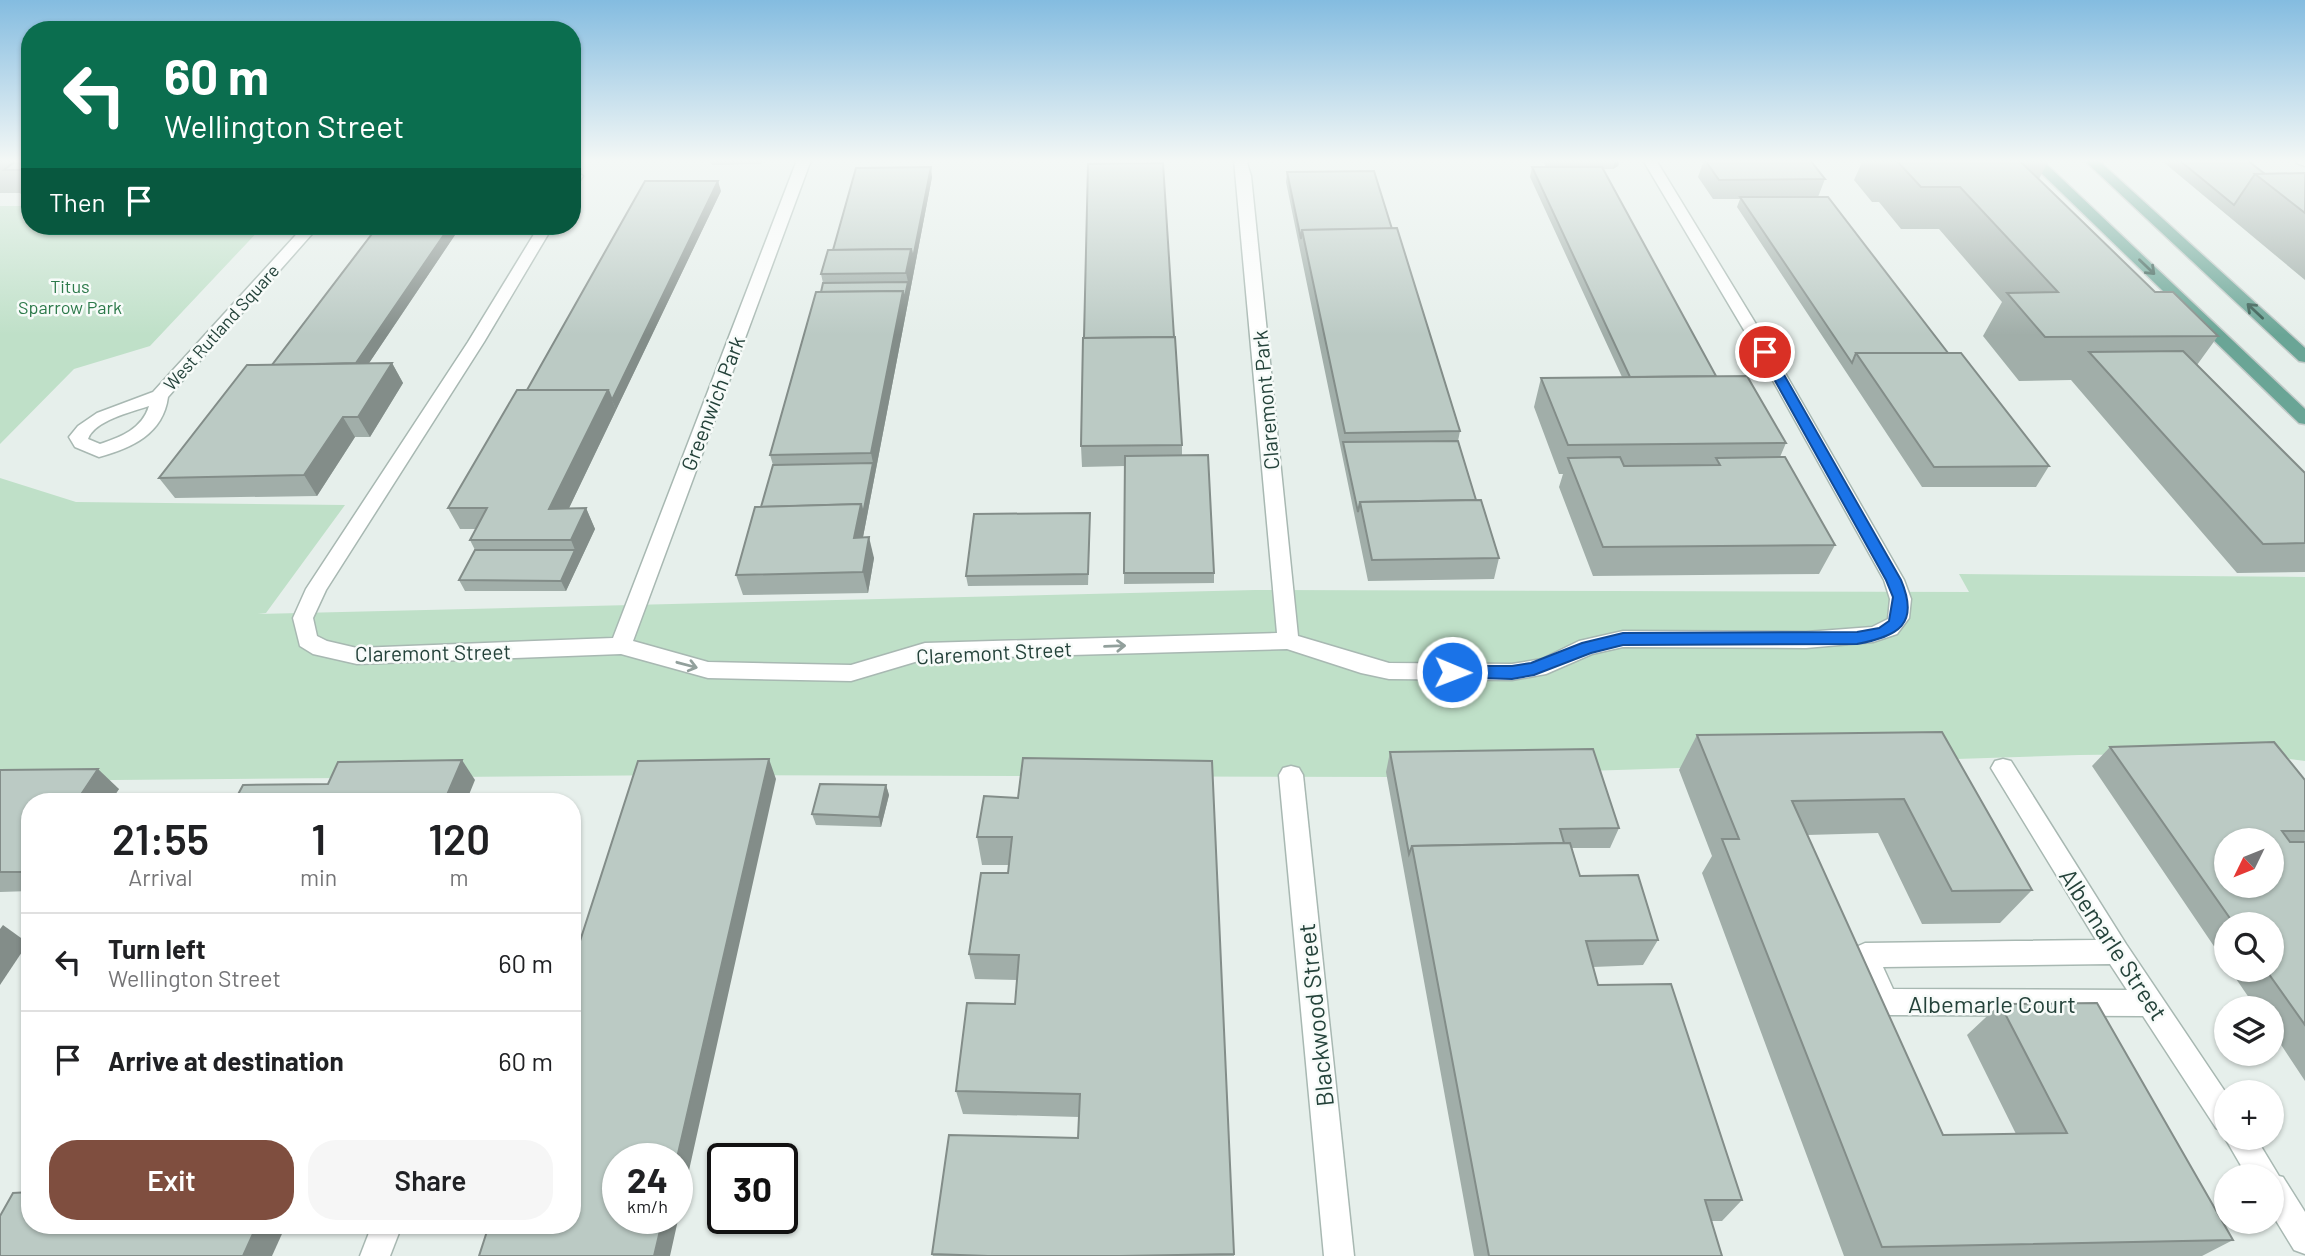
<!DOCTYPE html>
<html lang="en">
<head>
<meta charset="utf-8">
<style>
	body { margin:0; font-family:Barlow,sans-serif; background:#f6f6f6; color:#202124; height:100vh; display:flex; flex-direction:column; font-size:26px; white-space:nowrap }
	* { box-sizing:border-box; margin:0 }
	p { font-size:23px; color:#757577 }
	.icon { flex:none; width:38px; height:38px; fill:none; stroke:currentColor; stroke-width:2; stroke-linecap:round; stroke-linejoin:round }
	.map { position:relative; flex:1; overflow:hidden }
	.sheet { position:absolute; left:21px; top:793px; width:560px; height:441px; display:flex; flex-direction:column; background:#fff; border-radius:28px; box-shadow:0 2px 5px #0004 }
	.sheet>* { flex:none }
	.guide { position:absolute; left:21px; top:21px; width:560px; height:214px; border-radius:28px; box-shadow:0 2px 5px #0004; background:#0b6e4f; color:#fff; overflow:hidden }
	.needle { width:46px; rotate:227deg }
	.buttons { position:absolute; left:2214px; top:828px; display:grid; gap:14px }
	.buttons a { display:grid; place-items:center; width:70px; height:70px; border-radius:50%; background:#fff; box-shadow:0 2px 5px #0004; font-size:35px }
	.speed { position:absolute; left:602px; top:1143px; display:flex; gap:14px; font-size:35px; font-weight:700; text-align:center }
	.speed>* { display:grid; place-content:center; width:91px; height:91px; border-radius:50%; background:#fff; box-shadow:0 2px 5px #0004; line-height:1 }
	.speed small { font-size:18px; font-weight:400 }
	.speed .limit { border:4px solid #111; border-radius:10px; background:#fff; color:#111 }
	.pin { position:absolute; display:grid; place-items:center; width:60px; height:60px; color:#fff; margin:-30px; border:4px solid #fff; border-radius:50%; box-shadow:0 2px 7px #0007 }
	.me { position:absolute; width:77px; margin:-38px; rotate:91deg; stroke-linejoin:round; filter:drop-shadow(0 0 5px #0008) }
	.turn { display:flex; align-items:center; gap:24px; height:147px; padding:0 28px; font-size:32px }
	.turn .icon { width:91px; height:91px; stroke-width:2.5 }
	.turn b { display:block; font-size:49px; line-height:60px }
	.then { display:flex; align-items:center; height:66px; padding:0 28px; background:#0003; gap:14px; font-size:26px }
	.eta { display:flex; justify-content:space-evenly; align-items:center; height:119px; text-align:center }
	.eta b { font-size:42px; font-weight:600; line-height:49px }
	.cta { display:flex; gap:14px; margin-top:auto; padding:14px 28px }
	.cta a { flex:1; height:80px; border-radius:28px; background:#7f4e3f; color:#fff; font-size:28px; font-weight:600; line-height:80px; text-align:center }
	.cta a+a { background:#f6f6f6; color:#202124 }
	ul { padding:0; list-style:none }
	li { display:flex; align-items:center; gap:21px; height:98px; padding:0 28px; border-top:2px solid #e0e0e0 }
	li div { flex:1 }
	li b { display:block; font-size:26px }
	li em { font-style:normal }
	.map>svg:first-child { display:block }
</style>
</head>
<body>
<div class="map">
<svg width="2305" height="1256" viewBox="0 0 2305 1256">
	<rect width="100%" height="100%" fill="#e6efeb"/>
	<g fill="#bfe0c8">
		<polygon points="0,206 30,206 30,226 263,226 150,346 74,369 0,444"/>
		<polygon points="0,478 76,502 345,505 266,613 258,614 1255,590 1969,592 1959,574 2305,577 2305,761 2247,753 2079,755 1399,777 685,775 0,781"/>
	</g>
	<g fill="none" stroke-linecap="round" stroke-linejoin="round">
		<defs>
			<g id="minor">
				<polygon points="797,160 811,160 633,641 708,662 851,665 925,643 1277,633 1234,160 1246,160 1251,176 1298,636 1389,663 1512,664 1542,659 1579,641 1623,631 1806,632 1872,627 1888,619 1890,599 1884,580 1757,352 1643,160 1656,160 1773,352 1904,580 1911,599 1909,618 1897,634 1873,642 1806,648 1623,647 1592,654 1546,674 1512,680 1389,679 1361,673 1287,649 925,659 851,681 708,678 621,654 357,664 313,654 300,646 293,618 306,589 468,342 539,226 553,226 484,342 326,590 313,618 317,636 327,641 357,648 613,638"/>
				<polygon points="2296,160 2305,160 2305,166 2297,163"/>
				<polygon points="576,172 583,176 577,185 572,186 572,173"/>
				<path d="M304,226H319L168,397C163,434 132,448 99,457L75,447L69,437L78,426L97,413L153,392ZM149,406C142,429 121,437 100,444L88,439C94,421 131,412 149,406Z"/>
				<path d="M2003,759L2011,761L2126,944L2226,1093V1132L2216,1128L2143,1016L1885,1015L1876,1011L1852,955L1856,947L1865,943L2096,940L1991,768L1995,761ZM2110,964L2127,990L1893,989L1883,967Z"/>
				<polygon points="1291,766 1299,768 1303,775 1354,1256 1324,1256 1279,775 1283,768"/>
				<polygon points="2226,1134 2226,1138 2256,1138 2279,1176 2283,1177 2305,1212 2305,1254 2294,1250 2272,1214 2272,1176 2247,1176 2225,1138"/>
				<polygon points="372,1225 402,1225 390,1256 360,1256"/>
			</g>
			<g id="major">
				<polygon points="2028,160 2042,160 2305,409 2305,424 2299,423"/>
				<polygon points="2084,160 2098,160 2305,348 2305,362 2299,361"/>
			</g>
		</defs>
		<use href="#minor" stroke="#a8b8b2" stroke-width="3"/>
		<use href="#major" stroke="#c2cac8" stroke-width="3"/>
		<use href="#minor" fill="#fff" fill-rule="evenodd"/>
		<use href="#major" fill="#6aa596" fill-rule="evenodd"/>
	</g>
	<g fill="#a1aea9">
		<polygon points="0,160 30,160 30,203 28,203 20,193 0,193"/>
		<polygon points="648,160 763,160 761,164 712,165 711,161"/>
		<polygon points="1542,160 1620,160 1618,166 1613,169 1603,169 1716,376 1786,443 1780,457 1835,545 1819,574 1593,576 1559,487 1563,474 1559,474 1534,407 1541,378 1622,377 1530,177 1532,167 1546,167"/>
		<polygon points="1704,160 1810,160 1825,179 1818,197 1948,353 2049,466 2036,487 1922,487 1737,207 1740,199 1713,199 1698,177"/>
		<polygon points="1863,160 2049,160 2039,179 2155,292 2218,336 2197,365 2305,473 2305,572 2237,573 2071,380 2019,381 1983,336 2002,302 1939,229 1901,229 1879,202 1872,202 1854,180"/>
		<polygon points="2161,160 2247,160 2265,174 2305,173 2305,280"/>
		<polygon points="1287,172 1392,229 1460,431 1458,441 1476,500 1499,558 1494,579 1368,581 1286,182"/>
		<polygon points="932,177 863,537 874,558 868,593 743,595 736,575 761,507 773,465 770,455 821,292 823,283 821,274 833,250"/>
		<polygon points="721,191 569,508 586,508 595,529 566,591 465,591 459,580 475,550 470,540 476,529 460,529 448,508 527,390"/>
		<polygon points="378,226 461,226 369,363 392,363 403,383 370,437 355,437 317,496 175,498 159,478 272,365"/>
		<polygon points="1174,337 1182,445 1182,455 1214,573 1214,583 1124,584 1125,466 1082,467 1081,446"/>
		<polygon points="1090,523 1088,585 968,586 966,576"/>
		<polygon points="1942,732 2032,890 2000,923 1922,924 1878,833 1807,835 1943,1135 2016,1134 1967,1035 2000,1004 2233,1240 2202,1256 1844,1256 1702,873 1712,856 1679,770 1697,735"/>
		<polygon points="2110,747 2305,780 2305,1081 2272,1031 2272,1008 2256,1008 2230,970 2272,970 2272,924 2226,924 2226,964 2092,766"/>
		<polygon points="1390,752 1619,828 1610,848 1572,848 1580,876 1658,940 1643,965 1593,967 1598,985 1742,1200 1722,1221 1711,1221 1722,1256 1474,1256 1386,772"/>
		<polygon points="0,770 119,789 110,802 30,802 30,891 0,892"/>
		<polygon points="886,785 889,795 881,827 816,825 812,814"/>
		<polygon points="1018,798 1234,1254 1234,1256 933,1256 932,1254 1078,1138 1079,1117 963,1114 956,1091 1015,1004 1017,980 975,979 969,954 1008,873 1009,865 982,865 977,837"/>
	</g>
	<g fill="#838d89">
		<polygon points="1615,160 1620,160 1618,166 1613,169"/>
		<polygon points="931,167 932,177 859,558 854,538 861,504 873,463 871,453 903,291 908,282 906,273"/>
		<polygon points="718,181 721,191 616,410 612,400"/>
		<polygon points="450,226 461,226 355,384 350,373"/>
		<polygon points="392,363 403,383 370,437 358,417"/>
		<polygon points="608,390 616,410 559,529 549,509"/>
		<polygon points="343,417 355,437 317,496 304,475"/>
		<polygon points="586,508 595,529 566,591 561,581 575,550 571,540"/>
		<polygon points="869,537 874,558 868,593 863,572"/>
		<polygon points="769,759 776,779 670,1256 654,1256 663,1218 677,1218 677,1158"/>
		<polygon points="462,760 475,780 466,802 444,802"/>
		<polygon points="98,769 119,789 110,802 76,802"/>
		<polygon points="886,785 889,795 881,827 879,817"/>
		<polygon points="3,925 28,943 0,985 0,929"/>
		<polygon points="257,1225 286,1225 272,1256 243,1256"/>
	</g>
	<g fill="#bbcac4" stroke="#838d89" stroke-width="2" fill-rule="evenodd">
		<polygon points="0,160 30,160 30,170 4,170 17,160"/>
		<polygon points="1705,160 1810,160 1825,179 1719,180"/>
		<polygon points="1889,160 2049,160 2019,160 2155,292 2173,292 2218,336 2045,337 2007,293 2058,292 1960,187 1921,187 1897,161 1890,161"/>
		<polygon points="2179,160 2247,160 2265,174 2255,174 2234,205"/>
		<polygon points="1163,163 1174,337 1084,338 1088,164"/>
		<polygon points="931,167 913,258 911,249 833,250 856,168"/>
		<polygon points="1532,167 1602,167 1716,376 1630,377"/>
		<polygon points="1374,171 1392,229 1302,230 1301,239 1287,172"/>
		<polygon points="2305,173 2305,213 2255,174"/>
		<polygon points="645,181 718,181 612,400 608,390 527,390"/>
		<polygon points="1740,197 1828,197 1948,353 1856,353 1852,363"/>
		<polygon points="378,226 450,226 356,363 272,365"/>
		<polygon points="1397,228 1460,431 1345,433 1302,230"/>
		<polygon points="911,249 906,273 821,274 828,250"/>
		<polygon points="908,282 904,301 903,291 821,292 823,283"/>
		<polygon points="903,291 871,453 770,455 816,292"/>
		<polygon points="1175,337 1182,445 1081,446 1083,338"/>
		<polygon points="2183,351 2305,473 2305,543 2263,544 2089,352"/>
		<polygon points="1856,353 1961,353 2049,466 1934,467"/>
		<polygon points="392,363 358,417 343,417 304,475 159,478 247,365"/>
		<polygon points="1747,376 1786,443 1568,445 1541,378"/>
		<polygon points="517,390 608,390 549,509 586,508 571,540 470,540 487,508 448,508"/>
		<polygon points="1458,441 1476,500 1360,502 1358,512 1343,442"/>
		<polygon points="1208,455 1214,573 1124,573 1125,456"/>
		<polygon points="1620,457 1624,466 1720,465 1716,458 1785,457 1835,545 1603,547 1568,458"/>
		<polygon points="873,463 863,514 861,504 761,507 773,465"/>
		<polygon points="1481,500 1499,558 1372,560 1360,502"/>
		<polygon points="861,504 854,538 869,537 863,572 736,575 755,507"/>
		<polygon points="1090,513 1088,574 966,576 974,514"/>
		<polygon points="475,550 575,550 561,581 459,580"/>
		<polygon points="1942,732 2032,890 1952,891 1904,799 1792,801 1943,1135 2067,1133 2000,1004 2097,1003 2233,1240 1882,1247 1722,839 1739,839 1697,735"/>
		<path d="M2274,742L2305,780V831H2282L2290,842H2305V1025L2266,970H2272V924H2234L2110,747ZM2226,840H2272V886H2226Z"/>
		<polygon points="1593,749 1619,828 1560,829 1564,843 1412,846 1409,854 1390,752"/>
		<polygon points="1023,758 1212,761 1234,1254 1120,1256 988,1256 932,1254 949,1135 1078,1138 1080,1094 956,1091 967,1003 1015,1004 1019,955 969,954 981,873 1008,873 1012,837 977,837 984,796 1018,798"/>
		<polygon points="769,759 677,1158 618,1158 618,1218 663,1218 654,1256 479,1256 489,1225 572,1225 572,966 638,761"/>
		<polygon points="462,760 444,802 234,802 243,785 328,784 338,762"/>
		<polygon points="98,769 76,802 30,802 30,868 27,872 0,872 0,770"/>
		<polygon points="820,784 886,785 879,817 812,814"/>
		<polygon points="1570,843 1580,876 1638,875 1658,940 1586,941 1598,985 1671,984 1742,1200 1705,1200 1722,1256 1489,1256 1412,846"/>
		<polygon points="30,1192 30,1225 257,1225 243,1256 0,1256 0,1216 13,1193"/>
	</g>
	<defs><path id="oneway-shaft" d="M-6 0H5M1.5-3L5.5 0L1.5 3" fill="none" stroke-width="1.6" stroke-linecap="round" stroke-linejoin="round" transform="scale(1.75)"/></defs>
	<g stroke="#365b51">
		<use href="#oneway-shaft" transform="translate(2147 267) rotate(44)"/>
		<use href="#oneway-shaft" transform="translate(2255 311) rotate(-137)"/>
	</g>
	<g stroke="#92a09c">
		<use href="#oneway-shaft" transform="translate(1115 646) rotate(-2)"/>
		<use href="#oneway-shaft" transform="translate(687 665) rotate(15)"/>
	</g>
	<linearGradient id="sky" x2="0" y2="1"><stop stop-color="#84bce0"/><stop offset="0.48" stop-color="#f4f8f6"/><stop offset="1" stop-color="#f4f8f6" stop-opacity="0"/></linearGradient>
	<rect width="2305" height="335" fill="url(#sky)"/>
	<path fill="#1a73e8" stroke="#114b97" stroke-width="2" d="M1765,348L1771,352L1901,580C1920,625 1898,636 1857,644L1623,645L1591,653L1534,675L1512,679L1446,677L1444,672L1452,666H1512L1531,663L1582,643L1623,633L1857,632L1879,628L1889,621L1893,597L1886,580L1759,352Z"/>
	<g text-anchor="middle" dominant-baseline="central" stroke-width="5" stroke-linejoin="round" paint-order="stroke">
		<g font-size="18" fill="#2d7a4b" stroke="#f7fbf9">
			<text x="70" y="286">Titus<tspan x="70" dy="21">Sparrow Park</tspan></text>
		</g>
		<g font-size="18" fill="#24423a" stroke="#f7fbf9">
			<text transform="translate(221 327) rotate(-48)">West Rutland Square</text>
		</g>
		<g font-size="21" fill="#24423a" stroke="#f7fbf9">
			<text transform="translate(1265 400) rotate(-95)">Claremont Park</text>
			<text transform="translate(712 403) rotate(-69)">Greenwich Park</text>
			<text transform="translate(433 652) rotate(-1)">Claremont Street</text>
			<text transform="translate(994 652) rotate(-3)">Claremont Street</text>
		</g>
		<g font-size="24" fill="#24423a" stroke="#f7fbf9">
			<text transform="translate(2114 944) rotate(57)">Albemarle Street</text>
			<text x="1992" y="1003">Albemarle Court</text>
			<text transform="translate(1315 1015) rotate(-96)">Blackwood Street</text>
		</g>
	</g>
</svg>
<div class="buttons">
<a><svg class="needle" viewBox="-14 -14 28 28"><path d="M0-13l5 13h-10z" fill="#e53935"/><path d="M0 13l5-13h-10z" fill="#757577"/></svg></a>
<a><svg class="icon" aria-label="search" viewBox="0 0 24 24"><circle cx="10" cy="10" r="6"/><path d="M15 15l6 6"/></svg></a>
<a><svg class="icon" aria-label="layers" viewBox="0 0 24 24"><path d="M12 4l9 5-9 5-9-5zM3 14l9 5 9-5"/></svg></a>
<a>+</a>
<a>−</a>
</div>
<div class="speed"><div>24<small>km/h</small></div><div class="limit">30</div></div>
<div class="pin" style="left:1765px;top:352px;background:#d93025"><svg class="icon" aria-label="arrive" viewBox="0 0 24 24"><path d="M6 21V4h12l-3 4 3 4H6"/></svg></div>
<svg class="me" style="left:1452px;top:672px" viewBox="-20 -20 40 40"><circle r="17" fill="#1a73e8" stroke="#fff" stroke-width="3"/><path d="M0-11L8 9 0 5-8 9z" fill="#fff"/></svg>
<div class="guide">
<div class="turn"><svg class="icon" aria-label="left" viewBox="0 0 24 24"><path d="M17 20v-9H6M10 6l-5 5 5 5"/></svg><div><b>60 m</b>Wellington Street</div></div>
<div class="then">Then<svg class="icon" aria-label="arrive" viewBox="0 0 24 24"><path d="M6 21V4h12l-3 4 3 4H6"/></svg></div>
</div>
<section class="sheet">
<div class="eta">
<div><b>21:55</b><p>Arrival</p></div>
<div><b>1</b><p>min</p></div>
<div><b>120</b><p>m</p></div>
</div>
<ul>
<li><svg class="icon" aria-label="left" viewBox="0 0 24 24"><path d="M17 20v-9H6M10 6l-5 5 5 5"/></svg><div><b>Turn left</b><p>Wellington Street</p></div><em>60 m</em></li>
<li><svg class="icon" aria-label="arrive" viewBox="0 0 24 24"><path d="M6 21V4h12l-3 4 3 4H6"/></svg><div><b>Arrive at destination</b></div><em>60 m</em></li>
</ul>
<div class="cta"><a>Exit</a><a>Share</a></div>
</section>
</div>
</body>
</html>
